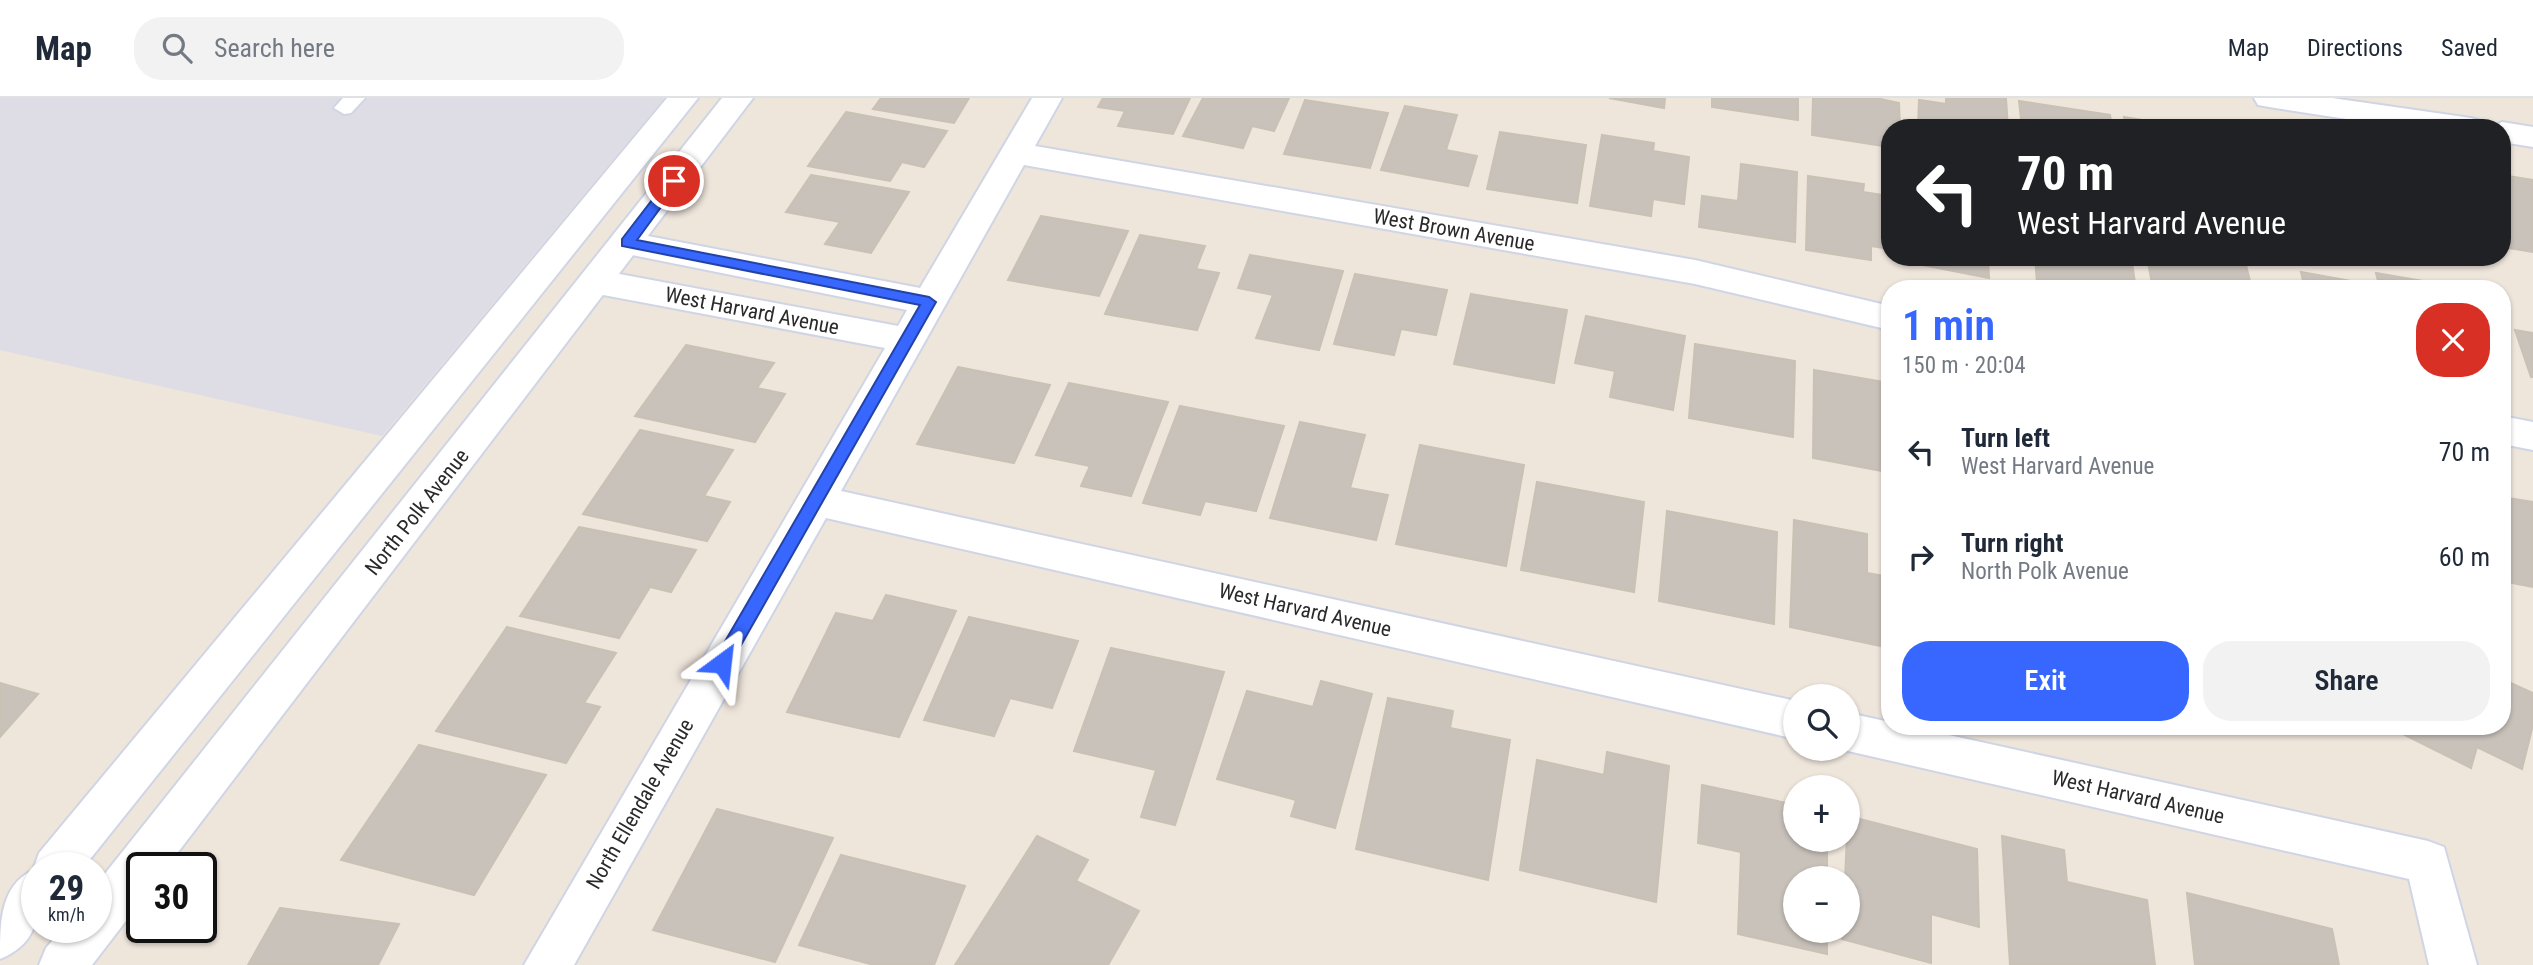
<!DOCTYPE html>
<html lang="en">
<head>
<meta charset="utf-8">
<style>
	body { margin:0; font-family:"Roboto Condensed",sans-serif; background:#f2f2f3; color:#1f2937; height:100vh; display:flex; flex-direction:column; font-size:26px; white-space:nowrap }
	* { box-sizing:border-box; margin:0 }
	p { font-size:23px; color:#747a83 }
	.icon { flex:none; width:38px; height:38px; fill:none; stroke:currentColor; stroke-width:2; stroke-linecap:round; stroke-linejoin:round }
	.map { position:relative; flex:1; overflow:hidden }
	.sheet { position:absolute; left:1881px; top:182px; width:630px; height:455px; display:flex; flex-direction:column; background:#fff; border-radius:28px; box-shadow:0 2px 5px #0004 }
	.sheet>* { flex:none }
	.banner { position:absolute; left:1881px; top:21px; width:630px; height:147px; border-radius:28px; box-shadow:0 2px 5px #0004; background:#202124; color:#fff; overflow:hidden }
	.controls { position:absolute; left:1783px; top:586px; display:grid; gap:14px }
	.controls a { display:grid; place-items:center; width:77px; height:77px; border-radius:50%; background:#fff; box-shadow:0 2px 5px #0004; font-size:35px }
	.speed { position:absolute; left:21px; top:754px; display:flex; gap:14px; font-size:35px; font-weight:700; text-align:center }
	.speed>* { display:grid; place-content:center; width:91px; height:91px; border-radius:50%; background:#fff; box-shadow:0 2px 5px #0004; line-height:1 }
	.speed small { font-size:18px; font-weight:400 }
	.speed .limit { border:4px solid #111; border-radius:10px; background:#fff; color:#111 }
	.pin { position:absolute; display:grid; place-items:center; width:60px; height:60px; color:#fff; margin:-30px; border:4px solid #fff; border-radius:50%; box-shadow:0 2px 7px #0007 }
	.me { position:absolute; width:77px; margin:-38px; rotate:30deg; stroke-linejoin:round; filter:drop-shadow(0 0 5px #0008) }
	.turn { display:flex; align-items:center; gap:24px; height:147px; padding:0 21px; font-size:32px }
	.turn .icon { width:91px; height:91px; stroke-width:2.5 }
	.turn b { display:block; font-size:49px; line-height:60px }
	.round { display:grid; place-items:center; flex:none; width:74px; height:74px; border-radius:28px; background:#f2f2f3 }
	.headline { display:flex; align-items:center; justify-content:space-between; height:119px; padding:0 21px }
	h1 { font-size:42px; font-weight:600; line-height:52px; color:#3767ff }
	.cta { display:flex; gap:14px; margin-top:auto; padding:14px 21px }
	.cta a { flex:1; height:80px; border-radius:28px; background:#3767ff; color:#fff; font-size:28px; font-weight:600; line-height:80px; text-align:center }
	.cta a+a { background:#f2f2f3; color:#1f2937 }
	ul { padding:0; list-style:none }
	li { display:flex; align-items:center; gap:21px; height:105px; padding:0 21px }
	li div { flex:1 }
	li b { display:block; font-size:26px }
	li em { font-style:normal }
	header { display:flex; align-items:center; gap:42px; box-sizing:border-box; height:98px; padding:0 35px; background:#fff; border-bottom:2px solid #e0e1e3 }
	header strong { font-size:33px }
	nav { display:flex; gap:38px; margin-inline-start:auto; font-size:24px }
	.search { width:490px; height:63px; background:#f2f2f3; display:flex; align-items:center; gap:18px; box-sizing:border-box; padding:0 24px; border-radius:28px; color:#747a83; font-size:26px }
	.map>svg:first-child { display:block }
</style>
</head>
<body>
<header>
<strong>Map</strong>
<div class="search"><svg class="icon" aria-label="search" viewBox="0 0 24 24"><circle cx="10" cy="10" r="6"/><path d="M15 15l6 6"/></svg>Search here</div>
<nav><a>Map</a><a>Directions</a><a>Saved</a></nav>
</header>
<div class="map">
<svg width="2533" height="867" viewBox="0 0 2533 867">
	<rect width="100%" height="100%" fill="#eee5db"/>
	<polygon fill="#dedce5" points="0,0 664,0 382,338 0,252"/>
	<g fill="#c9c2bb" stroke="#c9c1b4" stroke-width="2">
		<polygon points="881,0 969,0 954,25 873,11"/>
		<polygon points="1103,0 1190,0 1173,36 1118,28 1125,13 1098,9"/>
		<polygon points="1203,0 1289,0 1274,33 1252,28 1243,50 1183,38"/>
		<polygon points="1609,0 1665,0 1664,10"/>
		<polygon points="1712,0 1798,0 1798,22 1712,9"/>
		<polygon points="1813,0 1876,0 1899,5 1900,30 1890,30 1890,49 1812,37"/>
		<polygon points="1946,0 2006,1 2008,30 1918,30 1919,2 1946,6"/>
		<polygon points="1305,2 1388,15 1370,70 1284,56"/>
		<polygon points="2019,3 2110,17 2112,30 2022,30"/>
		<polygon points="1405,8 1457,17 1446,52 1477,58 1468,88 1381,72"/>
		<polygon points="846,14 947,33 924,69 902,64 890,83 808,68"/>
		<polygon points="2124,19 2191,30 2125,30"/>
		<polygon points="1500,34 1586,47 1577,105 1487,91"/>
		<polygon points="1602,37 1654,45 1653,53 1689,59 1684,106 1653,101 1651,118 1590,108"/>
		<polygon points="1741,66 1797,74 1795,144 1699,129 1702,98 1738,103"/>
		<polygon points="811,77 909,94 871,155 825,146 840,124 786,114"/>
		<polygon points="2502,77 2533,82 2533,154 2502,149"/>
		<polygon points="1808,78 1864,86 1863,94 1890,98 1890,151 1871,148 1871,162 1806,152"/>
		<polygon points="1041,118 1128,133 1099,198 1008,182"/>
		<polygon points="1140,137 1205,148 1196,171 1219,175 1197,232 1105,216"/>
		<polygon points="1250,157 1343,173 1319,252 1256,240 1273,197 1238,190"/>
		<polygon points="1917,159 1988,159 1989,180 1917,166"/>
		<polygon points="2035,159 2131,159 2136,191 2073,191 2037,185"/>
		<polygon points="2147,159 2244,159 2252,191 2153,191"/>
		<polygon points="2301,174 2367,186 2369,191 2305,191"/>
		<polygon points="2376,175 2470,191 2380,191"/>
		<polygon points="1355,176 1447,192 1436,237 1401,231 1394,257 1334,246"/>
		<polygon points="1471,196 1567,212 1554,285 1454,266"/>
		<polygon points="1586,218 1685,238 1673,312 1610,299 1615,273 1575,265"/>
		<polygon points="2515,232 2533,235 2533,279 2531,279"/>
		<polygon points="1695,246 1795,263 1793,339 1689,320"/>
		<polygon points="686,247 774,265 757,290 785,296 755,344 635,318"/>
		<polygon points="958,269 1050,287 1014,365 917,346"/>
		<polygon points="1814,272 1890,285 1890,345 1881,344 1882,373 1813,360"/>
		<polygon points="1069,285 1168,304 1131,398 1081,388 1090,368 1036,357"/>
		<polygon points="1180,308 1284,328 1256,413 1205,403 1200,417 1143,405"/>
		<polygon points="1300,324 1365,337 1350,390 1388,397 1376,442 1270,420"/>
		<polygon points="640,332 733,352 704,398 730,404 707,443 583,416"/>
		<polygon points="1420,347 1524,367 1506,468 1396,446"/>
		<polygon points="1537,384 1644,404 1634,494 1521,472"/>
		<polygon points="2502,399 2533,404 2533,489 2502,483"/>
		<polygon points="1667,413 1777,434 1774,526 1659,503"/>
		<polygon points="1794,422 1867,436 1867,475 1890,479 1890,550 1790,529"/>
		<polygon points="579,429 696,452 671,494 650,489 619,540 520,518"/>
		<polygon points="886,497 956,513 899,639 787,614 836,515 873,523"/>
		<polygon points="969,519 1078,543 1052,610 1010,600 994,638 924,622"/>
		<polygon points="507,529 616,555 584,605 600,609 566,665 436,633"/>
		<polygon points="1111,550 1224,574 1175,727 1141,719 1156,672 1074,653"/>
		<polygon points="2502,581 2533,595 2533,627 2522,671 2477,649 2471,670 2387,628 2502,628"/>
		<polygon points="1321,583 1372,596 1335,730 1291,718 1296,702 1217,681 1247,593 1313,609"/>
		<polygon points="0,585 38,596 0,639"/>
		<polygon points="1388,600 1453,613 1450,630 1510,642 1488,782 1356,751"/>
		<polygon points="419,647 546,677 474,797 341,762"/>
		<polygon points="1607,654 1669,668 1656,804 1520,772 1537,662 1604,677"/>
		<polygon points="1702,687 1796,707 1796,742 1827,742 1827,780 1796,780 1796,833 1827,833 1827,856 1738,836 1741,754 1698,745"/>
		<polygon points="717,711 833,740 775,864 653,832"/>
		<polygon points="1848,718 1977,751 1979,829 1931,816 1931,865 1842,841 1843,833 1848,833 1848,780 1845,780"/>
		<polygon points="1037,738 1088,762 1076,783 1139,813 1108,867 955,867"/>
		<polygon points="2002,738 2064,752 2067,784 2147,802 2155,867 2010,867"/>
		<polygon points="841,757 965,788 934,867 874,867 799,847"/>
		<polygon points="2187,795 2332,831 2339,867 2195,867"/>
		<polygon points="280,810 399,826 378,867 248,867"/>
	</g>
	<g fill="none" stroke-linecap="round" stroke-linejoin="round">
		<defs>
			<polygon id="lane" points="343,0 365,0 351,15 344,16 334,10"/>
			<g id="street">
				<polygon points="1032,0 1062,0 1035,48 1695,162 1890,208 1890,232 1695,186 1024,67 841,393 1796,603 1796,641 826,420 574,867 524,867 885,250 598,196 586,192 581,184 586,176 598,172 898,228 907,212 627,156 615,153 611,145 615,137 627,134 920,190"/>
				<polygon points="2254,0 2332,0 2471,20 2482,23 2486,30 2405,30 2269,9 2258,7"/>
				<polygon points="2502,24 2533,29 2533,49 2502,44 2502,30 2490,30"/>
				<polygon points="2502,318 2533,324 2533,352 2502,346"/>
				<polygon points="1848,615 1890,624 1890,628 1908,628 2428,743 2444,749 2477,867 2429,867 2409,781 1848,653 1843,651 1848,651"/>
			</g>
			<g id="secondary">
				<path d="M667,0H698L83,770H37C37,811 45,842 0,861C0,824 0,788 33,772L39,755Z"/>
				<polygon points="722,0 753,0 166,770 142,770 142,802 92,867 39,867 46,850 63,830 96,830 96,787"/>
			</g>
		</defs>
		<use href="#lane" stroke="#d0d5e5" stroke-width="4"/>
		<use href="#street" stroke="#d0d5e5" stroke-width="4"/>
		<use href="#secondary" stroke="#d0d5e5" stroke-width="4"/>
		<use href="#lane" fill="#fff" fill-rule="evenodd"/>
		<use href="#street" fill="#fff" fill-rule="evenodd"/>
		<use href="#secondary" fill="#fff" fill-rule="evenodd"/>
	</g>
	<polygon fill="#3767ff" stroke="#2443a6" stroke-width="2" points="674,79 680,83 637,142 929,199 936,204 728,570 722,572 713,565 716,559 920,207 622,148 622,141 669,80"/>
	<g text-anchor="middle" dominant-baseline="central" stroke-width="6" stroke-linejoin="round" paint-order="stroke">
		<g font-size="21" fill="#2a2a2a" stroke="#fff">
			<text transform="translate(1454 132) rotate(10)">West Brown Avenue</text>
			<text transform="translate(752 213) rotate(11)">West Harvard Avenue</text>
			<text transform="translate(417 414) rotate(-52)">North Polk Avenue</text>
			<text transform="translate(1305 512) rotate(13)">West Harvard Avenue</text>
			<text transform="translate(2138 699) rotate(13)">West Harvard Avenue</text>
			<text transform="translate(640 706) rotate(-60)">North Ellendale Avenue</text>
		</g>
	</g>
</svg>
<div class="controls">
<a><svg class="icon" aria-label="search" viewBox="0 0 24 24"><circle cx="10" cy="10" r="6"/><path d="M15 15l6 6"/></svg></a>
<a>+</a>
<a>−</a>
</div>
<div class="speed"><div>29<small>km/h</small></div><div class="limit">30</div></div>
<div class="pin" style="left:674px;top:83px;background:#d93025"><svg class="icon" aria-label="arrive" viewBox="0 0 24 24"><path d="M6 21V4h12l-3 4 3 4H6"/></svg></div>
<svg class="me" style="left:722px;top:565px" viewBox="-20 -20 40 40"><path d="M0-17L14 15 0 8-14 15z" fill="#3767ff" stroke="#fff" stroke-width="4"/></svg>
<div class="banner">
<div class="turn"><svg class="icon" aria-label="left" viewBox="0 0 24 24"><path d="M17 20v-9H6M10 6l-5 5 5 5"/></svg><div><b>70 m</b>West Harvard Avenue</div></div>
</div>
<section class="sheet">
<div class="headline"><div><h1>1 min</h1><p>150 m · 20:04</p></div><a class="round" style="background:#d93025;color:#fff"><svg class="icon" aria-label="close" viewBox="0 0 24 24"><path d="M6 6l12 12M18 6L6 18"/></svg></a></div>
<ul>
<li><svg class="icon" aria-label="left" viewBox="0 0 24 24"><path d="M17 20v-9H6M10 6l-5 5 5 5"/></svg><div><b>Turn left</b><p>West Harvard Avenue</p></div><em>70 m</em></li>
<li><svg class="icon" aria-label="right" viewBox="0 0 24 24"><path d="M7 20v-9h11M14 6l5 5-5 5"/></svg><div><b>Turn right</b><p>North Polk Avenue</p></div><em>60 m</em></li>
</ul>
<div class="cta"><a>Exit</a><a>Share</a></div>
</section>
</div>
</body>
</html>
